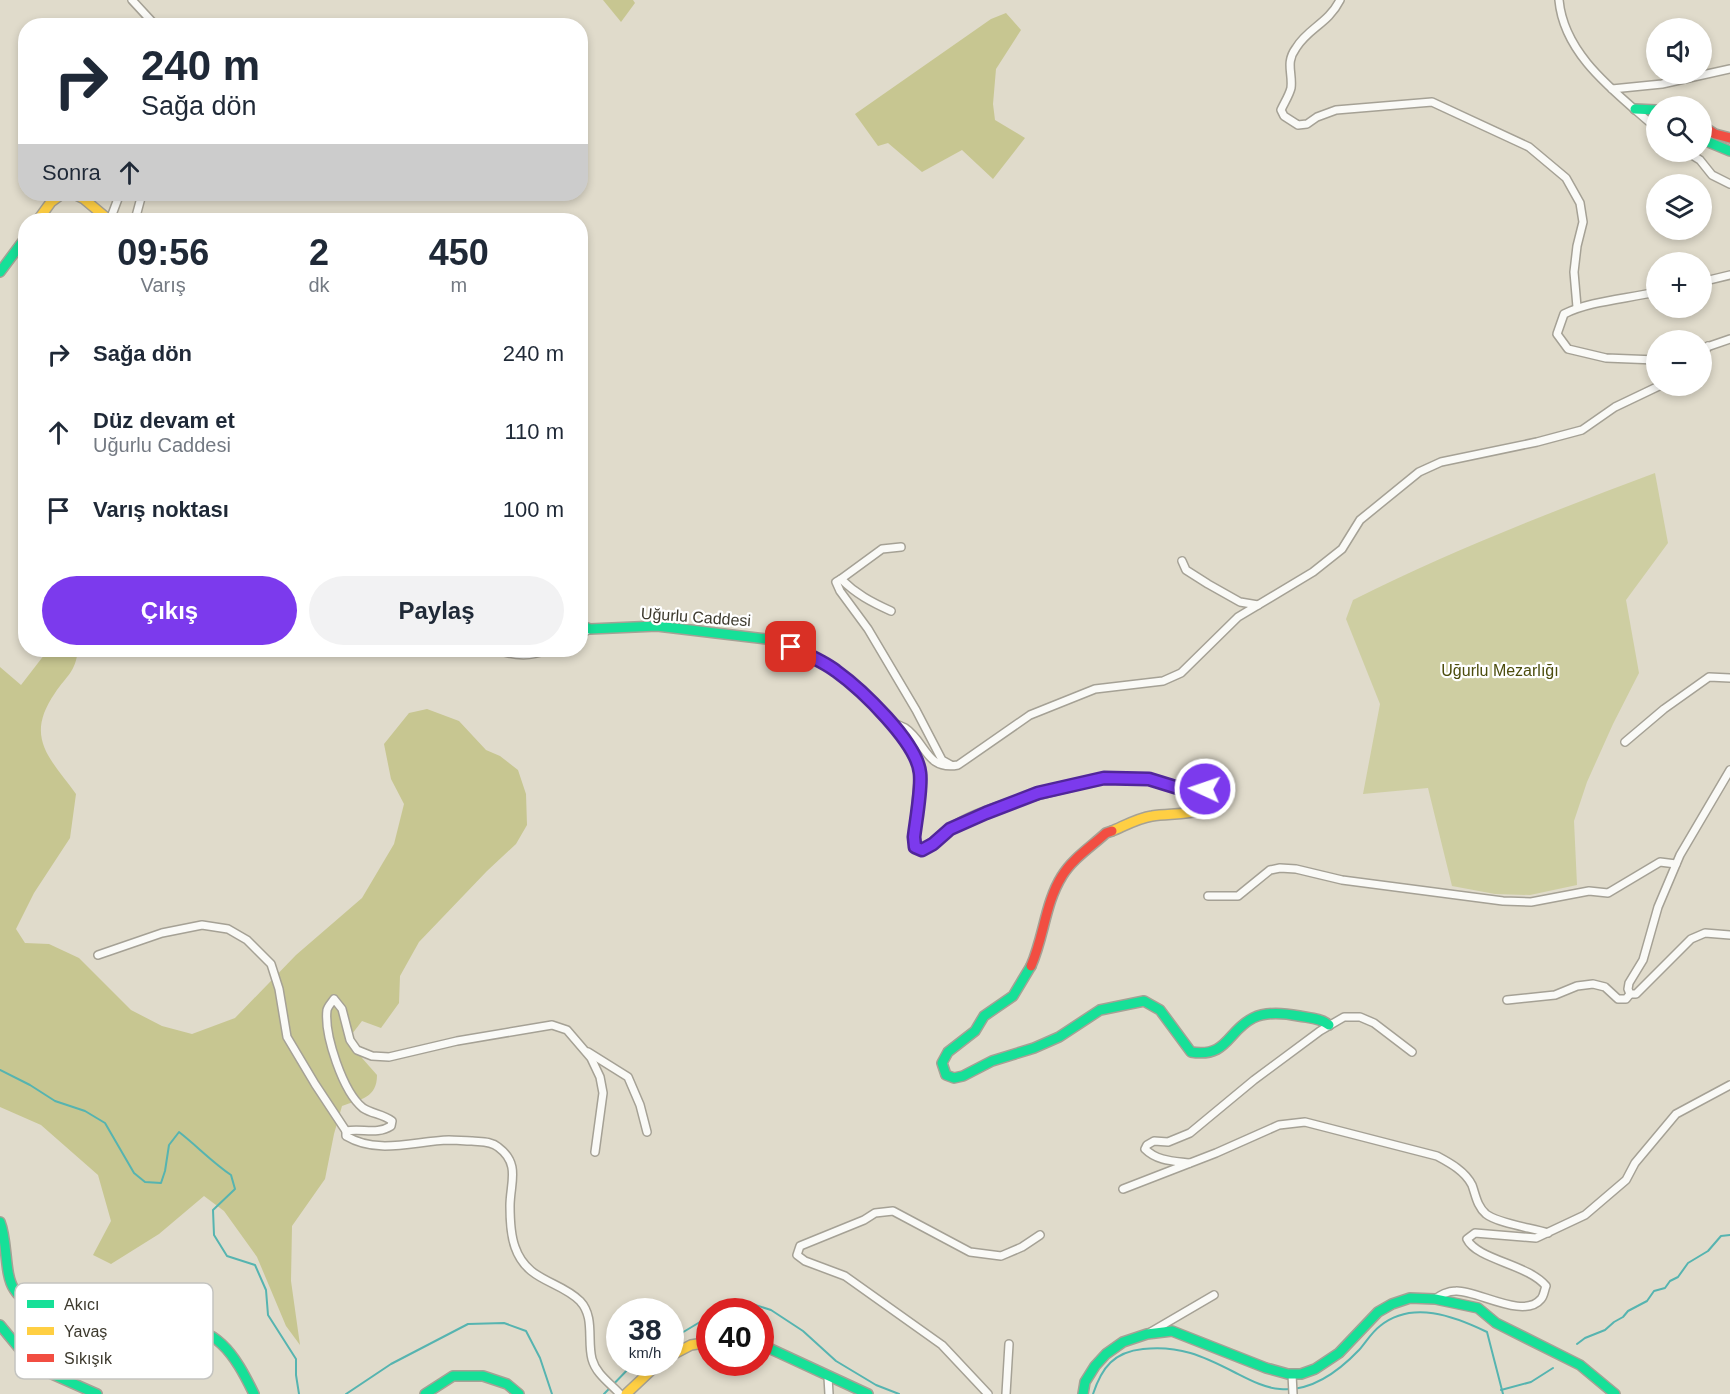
<!DOCTYPE html>
<html lang="tr">
<head>
<meta charset="utf-8">
<style>
	body { margin:0; font-family:Arial,sans-serif; background:#f2f2f3; color:#1f2937; height:100vh; display:flex; flex-direction:column; font-size:22px; white-space:nowrap }
	* { box-sizing:border-box; margin:0 }
	p { font-size:20px; color:#747a83 }
	.icon { flex:none; width:33px; height:33px; fill:none; stroke:currentColor; stroke-width:2; stroke-linecap:round; stroke-linejoin:round }
	.map { position:relative; flex:1; overflow:hidden }
	.details { position:absolute; left:18px; top:213px; width:570px; height:444px; display:flex; flex-direction:column; background:#fff; border-radius:24px; box-shadow:0 3px 9px #0003 }
	.details>* { flex:none }
	.top-card { position:absolute; left:18px; top:18px; width:570px; height:183px; border-radius:24px; box-shadow:0 3px 9px #0003; background:#fff; color:#1f2937; overflow:hidden }
	.tools { position:absolute; left:1646px; top:18px; display:grid; gap:12px }
	.tools a { display:grid; place-items:center; width:66px; height:66px; border-radius:50%; background:#fff; box-shadow:0 3px 9px #0003; font-size:30px }
	.speed { position:absolute; left:606px; top:1298px; display:flex; gap:12px; font-size:30px; font-weight:700; text-align:center }
	.speed>* { display:grid; place-content:center; width:78px; height:78px; border-radius:50%; background:#fff; box-shadow:0 3px 9px #0003; line-height:1 }
	.speed small { font-size:15px; font-weight:400 }
	.speed .limit { border:9px solid #d22; background:#fff; color:#111 }
	.pin { position:absolute; display:grid; place-items:center; width:51px; height:51px; color:#fff; margin:-26px; border-radius:12px; box-shadow:0 3px 9px #0006 }
	.me { position:absolute; width:66px; margin:-33px; rotate:273deg; stroke-linejoin:round; filter:drop-shadow(0 0 4px #0008) }
	.turn { display:flex; align-items:center; gap:21px; height:126px; padding:0 24px; font-size:27px }
	.turn .icon { width:78px; height:78px; stroke-width:2.5 }
	.turn b { display:block; font-size:42px; line-height:51px }
	.then { display:flex; align-items:center; height:57px; padding:0 24px; background:#0003; gap:12px; font-size:22px }
	.eta { display:flex; justify-content:space-evenly; align-items:center; height:102px; text-align:center }
	.eta b { font-size:36px; font-weight:700; line-height:42px }
	.action { display:flex; gap:12px; margin-top:auto; padding:12px 24px }
	.action a { flex:1; height:69px; border-radius:36px; background:#7c3aed; color:#fff; font-size:24px; font-weight:700; line-height:69px; text-align:center }
	.action a+a { background:#f2f2f3; color:#1f2937 }
	ul { padding:0; list-style:none }
	li { display:flex; align-items:center; gap:18px; height:78px; padding:0 24px }
	li div { flex:1 }
	li b { display:block; font-size:22px }
	li em { font-style:normal }
	.map>svg:first-child { display:block }
</style>
</head>
<body>
<div class="map">
<svg width="1730" height="1394" viewBox="0 0 1730 1394">
	<rect width="100%" height="100%" fill="#e0dbcb"/>
	<path fill="#cecea2" d="M1655,473L1668,543L1626,600L1639,673L1613,724L1587,782L1574,821L1577,885L1530,895L1495,894L1452,886L1428,788L1363,794L1380,704L1346,619L1353,600C1451,551 1553,511 1655,473Z"/>
	<g fill="#c7c691">
		<polygon points="603,0 633,0 635,3 621,22"/>
		<polygon points="1006,13 1021,30 996,69 993,104 995,120 1025,138 993,179 962,150 922,172 888,143 878,146 855,114 991,19"/>
		<path d="M48,650H78C75,673 67,675 55,693C24,738 50,758 76,794L70,838L34,893L16,929L25,943L49,944L79,958L131,1010L162,1026L192,1034L235,1018L296,955L362,898L394,844L404,804L391,779L384,744L409,713L427,709L459,721L486,750L500,756L518,770L526,794L527,825L516,844L487,871L419,942L400,976L399,1003L381,1028L362,1021L352,1034L362,1058L377,1075C377,1098 361,1099 342,1106L334,1134L325,1179L292,1226L291,1281L300,1345L286,1326L257,1257L224,1211L204,1196L159,1234L111,1264L93,1255L111,1221L98,1175L41,1125L0,1107V667L21,685Z"/>
	</g>
	<g fill="none" stroke-linecap="round" stroke-linejoin="round">
		<g stroke="#56b4b0" stroke-width="2">
			<path d="M0,1070L30,1085L55,1101L85,1111L105,1123L134,1173L145,1182L161,1183L165,1171L169,1145L179,1132C197,1146 212,1162 231,1175L235,1189L213,1210L214,1235L227,1256L255,1265L266,1290L268,1315L296,1359V1375L299,1394"/>
			<polyline points="717,1311 743,1301 771,1310 803,1331 836,1361 876,1385 899,1394"/>
			<polyline points="670,1340 710,1316"/>
			<polyline points="1577,1344 1585,1338 1605,1330 1614,1322 1623,1317 1628,1311 1647,1301 1654,1291 1665,1288 1670,1281 1678,1277 1688,1263 1708,1251 1721,1236 1730,1235"/>
			<polyline points="1501,1390 1531,1382 1553,1368"/>
			<polyline points="346,1394 391,1364 468,1324 504,1323 526,1331 540,1358 552,1394"/>
			<polyline points="604,1394 635,1362"/>
			<path d="M1093,1394C1102,1367 1114,1352 1143,1349C1179,1345 1203,1356 1234,1372C1248,1379 1264,1388 1280,1389C1311,1392 1339,1371 1359,1350C1366,1342 1372,1332 1380,1326C1412,1300 1454,1316 1487,1332L1503,1394"/>
		</g>
		<defs>
			<g id="street">
				<polyline points="132,0 156,26"/>
				<path d="M1340,0C1328,24 1308,28 1296,48C1285,63 1293,73 1291,88C1289,96 1284,103 1281,110L1284,116L1298,125L1307,124L1317,117L1336,110L1432,102L1529,147L1566,178L1580,203L1583,222L1577,246L1574,272L1577,307"/>
				<path d="M1559,0C1564,56 1617,93 1656,128"/>
				<polyline points="1612,89 1662,84 1730,69"/>
				<polyline points="1687,152 1700,160 1712,175 1730,184"/>
				<polyline points="110,220 119,196 117,194"/>
				<polyline points="135,220 142,194"/>
				<polyline points="1701,282 1730,275"/>
				<path d="M1656,292C1626,299 1590,301 1564,314L1557,334L1568,349L1606,358L1656,360"/>
				<polyline points="1701,349 1730,339"/>
				<polyline points="1701,358 1708,346"/>
				<polyline points="1182,561 1186,570 1208,584 1240,602 1258,605"/>
				<polyline points="841,579 882,549 901,547"/>
				<path d="M891,611C871,602 856,594 841,579L836,582L840,591L868,629L916,710L942,760L951,765"/>
				<polyline points="580,634 590,629"/>
				<path d="M498,650C515,656 530,657 546,650"/>
				<path d="M891,723C896,724 901,726 905,728C926,742 926,771 958,765L1030,715L1095,689L1163,681L1181,673L1238,617L1313,572L1342,549L1360,520L1419,472L1441,462L1537,442L1582,430L1615,407L1659,386"/>
				<polyline points="1625,742 1664,709 1709,677 1730,678"/>
				<polyline points="1730,770 1680,855 1658,907 1643,960 1629,983 1628,989 1630,994 1636,994 1691,939 1705,933 1730,935"/>
				<polyline points="1208,896 1238,896 1270,870 1280,868 1296,869 1342,880 1503,901 1531,902 1589,891 1608,893 1660,862 1676,864"/>
				<path d="M98,955L162,933L202,925L228,929L247,940L271,964L279,989L287,1037L315,1084L346,1131V1136C378,1155 414,1141 449,1140C457,1140 464,1141 472,1141C481,1142 491,1141 498,1147C521,1164 510,1183 510,1206C510,1217 511,1236 515,1247C527,1282 559,1280 580,1301C595,1317 587,1340 592,1359C596,1374 610,1383 620,1394"/>
				<polyline points="1507,1000 1555,995 1577,986 1593,984 1605,987 1618,999 1626,999 1630,994"/>
				<polyline points="588,1052 628,1077 640,1105 647,1132"/>
				<path d="M346,1131C362,1128 377,1135 391,1126L392,1121C383,1114 372,1114 363,1108C343,1092 324,1035 327,1010C328,1006 332,1002 334,999L342,1009L350,1040L357,1050L372,1056L389,1057L457,1041L552,1025L567,1030L591,1058L600,1077L603,1093L595,1152"/>
				<path d="M1189,1163C1173,1161 1157,1161 1145,1149L1147,1145L1154,1141L1168,1142L1190,1133L1254,1080L1320,1031L1344,1017H1360L1374,1023L1412,1052"/>
				<path d="M1123,1189L1216,1153L1279,1125L1305,1122L1437,1156C1450,1163 1465,1171 1472,1185C1476,1196 1477,1206 1486,1214C1497,1223 1532,1228 1548,1233"/>
				<path d="M1435,1299C1441,1295 1447,1291 1456,1291C1477,1290 1524,1320 1541,1299C1544,1296 1544,1291 1546,1286C1528,1264 1477,1260 1467,1239L1475,1233L1536,1238L1585,1215L1626,1180L1635,1163L1676,1114L1730,1085"/>
				<polyline points="1149,1333 1214,1295"/>
				<polyline points="1292,1374 1293,1394"/>
				<polyline points="828,1377 829,1394"/>
				<polyline points="988,1394 942,1345 845,1276 805,1261 797,1255 800,1246 864,1220 875,1213 893,1211 970,1252 1001,1256 1022,1247 1040,1235"/>
				<polyline points="1006,1394 1009,1344"/>
			</g>
			<g id="fast">
				<polyline points="1635,109 1656,110"/>
				<polyline points="1701,139 1730,151"/>
				<polyline points="0,272 26,237"/>
				<path d="M580,625L590,629L657,626L775,640L836,670L885,715L903,737L915,756L920,773L914,837L915,847L922,850C932,844 940,836 949,830C971,814 1000,807 1025,798"/>
				<path d="M1031,966L1013,996L984,1016L975,1031L948,1052L942,1063L946,1075L954,1078L963,1076L992,1061L1034,1048L1059,1037L1100,1010L1144,1001L1160,1010L1191,1052C1228,1058 1227,1031 1253,1018C1267,1011 1284,1013 1299,1016C1309,1018 1321,1018 1329,1025"/>
				<path d="M0,1222C8,1242 4,1274 14,1289C22,1302 38,1308 52,1314C71,1323 91,1332 113,1334C131,1335 149,1330 167,1328C216,1322 235,1355 254,1394"/>
				<polyline points="0,1325 23,1353 45,1371 97,1394"/>
				<polyline points="760,1344 868,1394"/>
				<polyline points="425,1394 453,1376 483,1376 507,1384 519,1394"/>
				<polyline points="1083,1394 1085,1382 1095,1366 1106,1354 1123,1342 1147,1334 1172,1331 1266,1368 1288,1374 1301,1374 1315,1369 1339,1353 1378,1312 1392,1304 1410,1298 1435,1299 1478,1308 1496,1323 1580,1365 1615,1394"/>
			</g>
			<g id="slow">
				<polyline points="74,194 84,199 109,220"/>
				<polyline points="38,220 51,202 62,194"/>
				<path d="M1025,798L1104,778L1149,779L1188,791L1219,786L1224,793C1210,818 1176,812 1152,816C1138,818 1124,826 1112,831"/>
				<polyline points="670,1356 691,1345 710,1342"/>
				<polyline points="626,1394 660,1362"/>
			</g>
			<g id="jam">
				<polyline points="1701,125 1715,134 1730,138"/>
				<path d="M1031,966C1044,937 1045,903 1062,876C1072,859 1092,846 1106,833L1112,831"/>
			</g>
		</defs>
		<use href="#street" stroke="#a5a195" stroke-width="10"/>
		<use href="#fast" stroke="#a5a195" stroke-width="12"/>
		<use href="#slow" stroke="#a5a195" stroke-width="12"/>
		<use href="#jam" stroke="#a5a195" stroke-width="12"/>
		<use href="#street" stroke="#fafaf7" stroke-width="7"/>
		<use href="#fast" stroke="#16e098" stroke-width="9"/>
		<use href="#slow" stroke="#ffcf43" stroke-width="9"/>
		<use href="#jam" stroke="#f24e42" stroke-width="9"/>
	</g>
	<g fill="none" stroke-linecap="round" stroke-linejoin="round">
		<defs>
			<path id="route" d="M791,647C806,654 823,661 836,671C861,689 917,742 920,773C922,788 916,820 914,837L915,847L922,850L933,844L950,829L986,813L1038,793L1104,778L1149,779L1188,791L1205,789"/>
		</defs>
		<use href="#route" stroke="#51269a" stroke-width="15"/>
		<use href="#route" stroke="#7c3aed" stroke-width="10"/>
	</g>
	<g text-anchor="middle" dominant-baseline="central" stroke-width="4.5" stroke-linejoin="round" paint-order="stroke">
		<g font-size="16" fill="#3c392d" stroke="#fff">
			<text transform="translate(696 617) rotate(4)">Uğurlu Caddesi</text>
		</g>
		<g font-size="16" fill="#4c4d0d" stroke="#fff">
			<text x="1500" y="670">Uğurlu Mezarlığı</text>
		</g>
	</g>
	<rect x="15" y="1283" width="198" height="96" rx="9" fill="#fff" stroke="#c4c4c0" stroke-width="1.5"/>
	<rect x="27" y="1300" width="27" height="8" fill="#16e098"/>
	<rect x="27" y="1327" width="27" height="8" fill="#ffcf43"/>
	<rect x="27" y="1354" width="27" height="8" fill="#f24e42"/>
	<g font-size="16" fill="#3c392d">
		<text x="64" y="1310">Akıcı</text>
		<text x="64" y="1337">Yavaş</text>
		<text x="64" y="1364">Sıkışık</text>
	</g>
</svg>
<div class="tools">
<a><svg class="icon" aria-label="sound" viewBox="0 0 24 24"><path d="M4 9h4l5-4v14l-5-4H4zM17 9q2 3 0 6"/></svg></a>
<a><svg class="icon" aria-label="search" viewBox="0 0 24 24"><circle cx="10" cy="10" r="6"/><path d="M15 15l6 6"/></svg></a>
<a><svg class="icon" aria-label="layers" viewBox="0 0 24 24"><path d="M12 4l9 5-9 5-9-5zM3 14l9 5 9-5"/></svg></a>
<a>+</a>
<a>−</a>
</div>
<div class="speed"><div>38<small>km/h</small></div><div class="limit">40</div></div>
<div class="pin" style="left:791px;top:647px;background:#d93025"><svg class="icon" aria-label="arrive" viewBox="0 0 24 24"><path d="M6 21V4h12l-3 4 3 4H6"/></svg></div>
<svg class="me" style="left:1205px;top:789px" viewBox="-20 -20 40 40"><circle r="17" fill="#7c3aed" stroke="#fff" stroke-width="3"/><path d="M0-11L8 9 0 5-8 9z" fill="#fff"/></svg>
<div class="top-card">
<div class="turn"><svg class="icon" aria-label="right" viewBox="0 0 24 24"><path d="M7 20v-9h11M14 6l5 5-5 5"/></svg><div><b>240 m</b>Sağa dön</div></div>
<div class="then">Sonra<svg class="icon" aria-label="ahead" viewBox="0 0 24 24"><path d="M12 20V5M6 11l6-6 6 6"/></svg></div>
</div>
<section class="details">
<div class="eta">
<div><b>09:56</b><p>Varış</p></div>
<div><b>2</b><p>dk</p></div>
<div><b>450</b><p>m</p></div>
</div>
<ul>
<li><svg class="icon" aria-label="right" viewBox="0 0 24 24"><path d="M7 20v-9h11M14 6l5 5-5 5"/></svg><div><b>Sağa dön</b></div><em>240 m</em></li>
<li><svg class="icon" aria-label="ahead" viewBox="0 0 24 24"><path d="M12 20V5M6 11l6-6 6 6"/></svg><div><b>Düz devam et</b><p>Uğurlu Caddesi</p></div><em>110 m</em></li>
<li><svg class="icon" aria-label="arrive" viewBox="0 0 24 24"><path d="M6 21V4h12l-3 4 3 4H6"/></svg><div><b>Varış noktası</b></div><em>100 m</em></li>
</ul>
<div class="action"><a>Çıkış</a><a>Paylaş</a></div>
</section>
</div>
</body>
</html>
